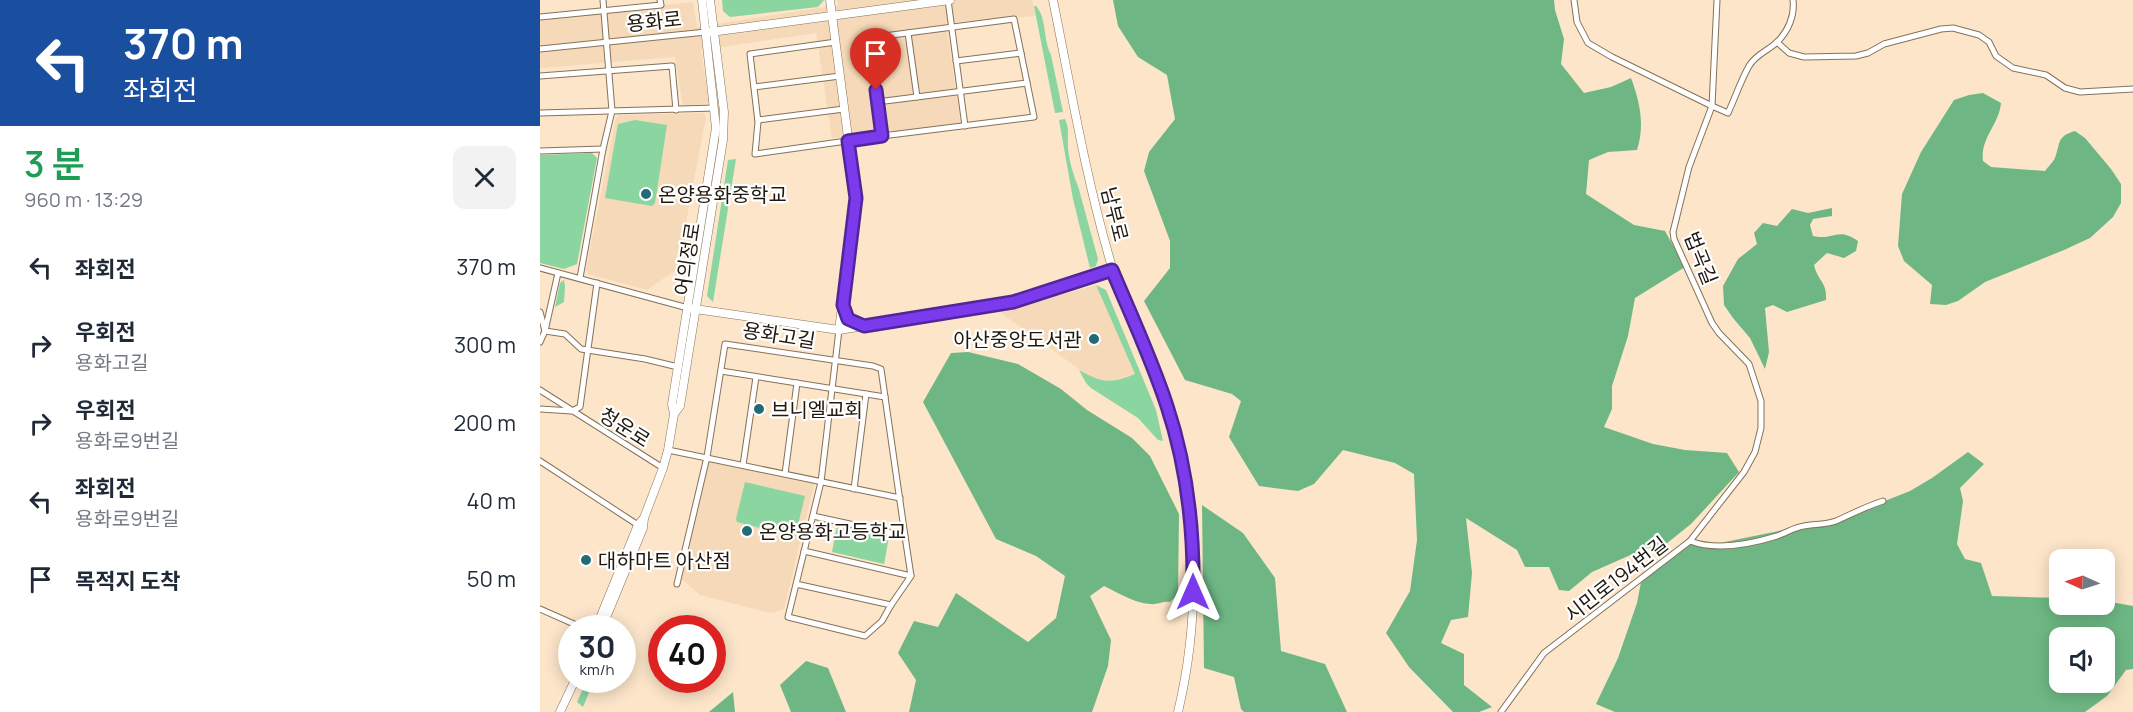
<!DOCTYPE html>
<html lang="ko">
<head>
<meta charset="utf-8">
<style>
	body { margin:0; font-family:Manrope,"Noto Sans KR",sans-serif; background:#f2f2f3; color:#1f2937; height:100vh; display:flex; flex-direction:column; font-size:22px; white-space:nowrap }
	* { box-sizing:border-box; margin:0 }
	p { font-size:20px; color:#747a83 }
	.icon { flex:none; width:33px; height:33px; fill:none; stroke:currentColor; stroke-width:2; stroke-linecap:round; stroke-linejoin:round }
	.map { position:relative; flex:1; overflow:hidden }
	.drawer { display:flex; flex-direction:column; background:#fff; width:540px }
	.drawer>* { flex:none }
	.hud { background:#1a4fa0; color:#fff; overflow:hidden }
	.needle { width:39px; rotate:273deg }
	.controls { position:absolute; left:1509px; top:549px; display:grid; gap:12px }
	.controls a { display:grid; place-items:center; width:66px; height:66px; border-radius:12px; background:#fff; box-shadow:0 3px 15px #0003; font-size:30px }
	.speed { position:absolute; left:18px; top:615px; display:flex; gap:12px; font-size:30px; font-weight:700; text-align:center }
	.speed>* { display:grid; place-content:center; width:78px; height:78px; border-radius:50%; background:#fff; box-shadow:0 3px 15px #0003; line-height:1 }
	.speed small { font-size:15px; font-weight:400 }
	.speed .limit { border:9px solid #d22; background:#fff; color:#111 }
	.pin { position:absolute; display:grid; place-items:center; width:51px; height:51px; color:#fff; margin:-62px -26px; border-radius:50% 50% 50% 0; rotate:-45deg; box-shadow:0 0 6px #0007 }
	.pin .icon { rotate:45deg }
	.me { position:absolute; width:66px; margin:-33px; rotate:0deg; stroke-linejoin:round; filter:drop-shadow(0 0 4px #0008) }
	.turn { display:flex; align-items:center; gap:21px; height:126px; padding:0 24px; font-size:27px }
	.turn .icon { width:78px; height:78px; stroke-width:2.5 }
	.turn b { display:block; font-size:42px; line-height:51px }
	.round { display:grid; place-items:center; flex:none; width:63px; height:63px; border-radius:12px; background:#f2f2f3 }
	.head { display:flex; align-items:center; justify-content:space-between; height:102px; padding:0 24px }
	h1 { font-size:36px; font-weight:600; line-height:45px; color:#1e9e55 }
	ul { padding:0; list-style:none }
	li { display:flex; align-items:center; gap:18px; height:78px; padding:0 24px }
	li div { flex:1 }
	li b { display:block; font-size:22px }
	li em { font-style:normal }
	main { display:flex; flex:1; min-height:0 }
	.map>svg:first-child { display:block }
</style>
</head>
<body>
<main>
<section class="drawer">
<div class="hud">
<div class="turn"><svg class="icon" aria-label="left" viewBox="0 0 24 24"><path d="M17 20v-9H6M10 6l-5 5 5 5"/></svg><div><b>370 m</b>좌회전</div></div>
</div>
<div class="head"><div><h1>3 분</h1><p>960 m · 13:29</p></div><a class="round"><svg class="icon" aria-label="close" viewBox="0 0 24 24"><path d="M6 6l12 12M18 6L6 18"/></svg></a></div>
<ul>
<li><svg class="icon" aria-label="left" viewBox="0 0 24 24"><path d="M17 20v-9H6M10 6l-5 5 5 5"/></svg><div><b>좌회전</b></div><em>370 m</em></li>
<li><svg class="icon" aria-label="right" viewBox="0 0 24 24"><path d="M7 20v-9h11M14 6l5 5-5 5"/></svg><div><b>우회전</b><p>용화고길</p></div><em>300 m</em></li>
<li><svg class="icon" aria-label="right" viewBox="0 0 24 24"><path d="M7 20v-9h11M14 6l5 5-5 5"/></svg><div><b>우회전</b><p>용화로9번길</p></div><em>200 m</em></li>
<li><svg class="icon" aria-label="left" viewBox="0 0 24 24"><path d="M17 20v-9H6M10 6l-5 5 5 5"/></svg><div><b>좌회전</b><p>용화로9번길</p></div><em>40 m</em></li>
<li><svg class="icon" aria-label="arrive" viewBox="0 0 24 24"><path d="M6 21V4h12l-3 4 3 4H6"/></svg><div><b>목적지 도착</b></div><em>50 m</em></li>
</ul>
</section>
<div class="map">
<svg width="1593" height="712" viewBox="0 0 1593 712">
	<rect width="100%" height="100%" fill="#fce5c9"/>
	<g fill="#f5d9b8">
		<polygon points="297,0 492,0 496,16 406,23 421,124 292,138 276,33 161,50 169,103 143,106 135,57 0,68 0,19 153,2 157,27 298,5"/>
		<polygon points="163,113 166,117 137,269 107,290 48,274 46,270 76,118 79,115"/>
		<polygon points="556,285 595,374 565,382 553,379 461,313"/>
		<polygon points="170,460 272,481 274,485 244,609 231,613 160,595 140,577 167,465"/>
	</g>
	<g fill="#8bd5a1">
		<polygon points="182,0 284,0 278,7 190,17 183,11"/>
		<path d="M494,6H496C507,18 503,40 511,55L523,112L515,113Z"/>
		<path d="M525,119C530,129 527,137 528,148C529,160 533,174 538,186L558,259L556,266L550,268L533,199L519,120Z"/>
		<polygon points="95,120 127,125 115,203 112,206 65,198 78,124"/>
		<polygon points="52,153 57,158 37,264 24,269 0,263 0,155"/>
		<polygon points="196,159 173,302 167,296 188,160"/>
		<polygon points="24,280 25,286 24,302 15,307 20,283"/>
		<path d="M556,285L566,290L616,410L623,441L618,440L598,418L551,388L546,383L539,370C562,383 570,384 595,374Z"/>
		<polygon points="205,482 265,496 255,537 197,522 196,519"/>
		<polygon points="297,526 349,537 344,564 292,552"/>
		<polygon points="47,680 54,680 43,707 37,702"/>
	</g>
	<g fill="#6eb784" fill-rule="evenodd">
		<path d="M573,0H1014L1015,10L1024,39L1021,64L1044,93L1071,87L1091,78C1100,102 1105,125 1097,150L1068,152L1049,160L1046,194L1094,225L1125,231L1145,267L1095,298L1088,336L1072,386V409L1064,427L1113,444L1145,450L1187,453L1199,472L1151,524L1126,544L1104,549L1052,572L1029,591L1019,590L1009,567H985L977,550L926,518L932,573L928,617L911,620L901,643L924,654V685L952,707L939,712H913L869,667L846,633L870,591L877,540L874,474L855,463L803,450L774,484L758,491L719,486L689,437L701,401L692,394L645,380L604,301L630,268V241L604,171L609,152L635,119L627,75L598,57L578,26Z"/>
		<path d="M1443,93L1461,103C1459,125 1440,138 1443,161L1451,167L1505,171C1508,167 1513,162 1515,158C1521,142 1516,137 1535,131L1545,138L1571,169L1581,184V203L1573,217L1550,238L1524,250L1445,282L1418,301L1406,305L1390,304L1392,285L1364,261L1358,246L1362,194L1381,152L1414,100L1429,95Z"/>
		<path d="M1292,208V216L1273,219L1270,225L1273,236C1293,241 1297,226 1318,241L1316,251L1304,258L1287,253L1274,265C1278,282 1287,281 1286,300L1247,312L1233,305L1225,308L1229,352L1225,369L1210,338L1193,318L1184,305L1183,286L1198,259L1217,244L1214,233L1223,223L1237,226L1252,209L1268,213Z"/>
		<path d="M428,352L478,364L521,389L547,410L592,438L610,456L639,514L638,594L630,602C623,601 617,605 610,604C594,603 579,593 564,586L550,596L571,640L568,666L552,712H369L376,680L358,653L374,621L398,627L416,593L488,642L516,618L525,576L496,556L456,539L383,402L411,353Z"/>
		<path d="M1428,452L1444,464L1420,488L1423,501L1417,544L1425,559L1441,563L1452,596L1519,598L1520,604H1564L1565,601L1593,606V669L1586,670L1567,696L1545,712H1075L1056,704L1078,658L1097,603L1101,582L1146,543L1175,544L1302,518L1370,491L1392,478ZM1520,638H1564V682H1520Z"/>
		<polygon points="662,505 703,533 735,578 741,651 785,664 807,712 704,712 701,709 694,677 664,668"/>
		<polygon points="266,661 288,668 306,712 251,712 240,685"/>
		<polygon points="193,692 195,712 169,712"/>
	</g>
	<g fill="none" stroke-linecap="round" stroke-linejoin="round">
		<defs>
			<g id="street">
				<polyline points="408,0 425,126"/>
				<polyline points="1034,0 1037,22 1048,43 1072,57 1172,106 1177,0"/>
				<polyline points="0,17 121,5 120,0"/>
				<polyline points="368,33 377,97"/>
				<polyline points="296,42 210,54 218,122 215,154 342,136 494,117 474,19 329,38 342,136"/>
				<polyline points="1237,42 1249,53 1264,57 1316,56 1328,53 1344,44 1401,29 1413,28 1439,35 1449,42 1456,56 1473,68 1506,75 1525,88 1540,92 1593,89"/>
				<polyline points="0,49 166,32"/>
				<polyline points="416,61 481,53"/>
				<polyline points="0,76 132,66 136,110"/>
				<polyline points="214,87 300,76"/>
				<polyline points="337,102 487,83"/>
				<polyline points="0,113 175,108"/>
				<polyline points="218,120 304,109"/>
				<polyline points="0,151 63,149"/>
				<polyline points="0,268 148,308"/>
				<polyline points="40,278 63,149 72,111 63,0"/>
				<polyline points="0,312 5,331 25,334 41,349 105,359 138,367"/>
				<polyline points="0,342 5,331 18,273"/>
				<polyline points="181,371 345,397"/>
				<polyline points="0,390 123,468"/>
				<polyline points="0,409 32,411 40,407 57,283"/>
				<polyline points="128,450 360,498"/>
				<polyline points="0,461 98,525"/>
				<polyline points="203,465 216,377"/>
				<polyline points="245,474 257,383"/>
				<polyline points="314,489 326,394"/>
				<polyline points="273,516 365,536 371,576 351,605"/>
				<path d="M1150,541C1176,551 1211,544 1237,536C1246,533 1255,527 1264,526C1275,524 1285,525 1296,521C1312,514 1327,506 1343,501"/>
				<polyline points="264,551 371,576"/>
				<polyline points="137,584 167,457 185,344 333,366 341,369 365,536"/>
				<polyline points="256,584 351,605 342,621 325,636 248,617 281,482 299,330"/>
				<polyline points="0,609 43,628"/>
				<path d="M961,712L1004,653L1150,541L1204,472L1215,452L1221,428V401L1209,364L1179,333L1172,323L1134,239L1133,232L1149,167L1172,106L1188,113C1195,98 1201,80 1209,66C1216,54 1228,51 1237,42C1248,32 1255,15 1253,0"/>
			</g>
			<g id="secondary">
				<polyline points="290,0 316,198 299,330"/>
				<path d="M513,0C531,89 546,180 572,267C583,306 604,342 618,380C657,486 664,603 638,712"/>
				<polyline points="171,32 410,0"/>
				<polyline points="303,307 308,319 323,326"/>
				<polyline points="148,308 299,330 473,302 572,269"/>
				<polyline points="134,414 140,406 183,140 184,112 170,0"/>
				<polyline points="56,628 98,525 104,518"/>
				<polyline points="60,628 63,625 103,528 104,518 123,468 128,450 134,414 132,404 176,128 162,0"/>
				<polyline points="20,712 35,680"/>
			</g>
		</defs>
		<use href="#street" stroke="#867259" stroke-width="7"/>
		<use href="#secondary" stroke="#867259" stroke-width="9"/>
		<use href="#street" stroke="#fff" stroke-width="5"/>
		<use href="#secondary" stroke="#fff" stroke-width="8"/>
	</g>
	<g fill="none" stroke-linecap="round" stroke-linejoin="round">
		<defs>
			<path id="route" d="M336,90L342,136L308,141L316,198L303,305L308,319L324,326L473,302L572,270C591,315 612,360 627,406C647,466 654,530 653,592"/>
		</defs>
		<use href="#route" stroke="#51269a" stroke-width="15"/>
		<use href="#route" stroke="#7c3aed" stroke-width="10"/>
	</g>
	<g fill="#226b76" stroke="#fff" stroke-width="2">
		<circle cx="106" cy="194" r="6"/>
		<circle cx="554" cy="339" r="6"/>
		<circle cx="219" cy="409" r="6"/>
		<circle cx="207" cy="531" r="6"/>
		<circle cx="46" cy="560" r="6"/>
	</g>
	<g text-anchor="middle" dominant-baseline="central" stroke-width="4.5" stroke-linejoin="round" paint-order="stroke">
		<g font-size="20" fill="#21190f" stroke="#fff">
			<text transform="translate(114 21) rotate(-6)">용화로</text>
			<text transform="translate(575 214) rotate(76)">남부로</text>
			<text transform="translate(1161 258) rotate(68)">법곡길</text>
			<text transform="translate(147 259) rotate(-81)">어의정로</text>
			<text transform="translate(239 335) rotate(9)">용화고길</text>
			<text transform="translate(85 427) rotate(32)">청운로</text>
			<text transform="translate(1076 579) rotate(-38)">시민로194번길</text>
		</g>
		<g font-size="20" fill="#21190f" stroke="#fff" text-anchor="start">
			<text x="118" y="194">온양용화중학교</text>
			<text x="542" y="339" text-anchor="end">아산중앙도서관</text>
			<text x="231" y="409">브니엘교회</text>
			<text x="219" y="531">온양용화고등학교</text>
			<text x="58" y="560">대하마트 아산점</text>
		</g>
	</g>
</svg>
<div class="controls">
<a><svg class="needle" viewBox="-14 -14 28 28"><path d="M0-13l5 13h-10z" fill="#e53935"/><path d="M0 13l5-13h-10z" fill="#747a83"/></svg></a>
<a><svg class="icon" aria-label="sound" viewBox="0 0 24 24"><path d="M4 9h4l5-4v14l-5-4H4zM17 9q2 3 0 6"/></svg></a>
</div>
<div class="speed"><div>30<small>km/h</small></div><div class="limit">40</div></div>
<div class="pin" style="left:336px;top:90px;background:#d93025"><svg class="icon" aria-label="arrive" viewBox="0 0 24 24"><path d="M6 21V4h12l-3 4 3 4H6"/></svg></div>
<svg class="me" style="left:653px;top:592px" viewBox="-20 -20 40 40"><path d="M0-17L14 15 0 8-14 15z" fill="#7c3aed" stroke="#fff" stroke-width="4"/></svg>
</div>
</main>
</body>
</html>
